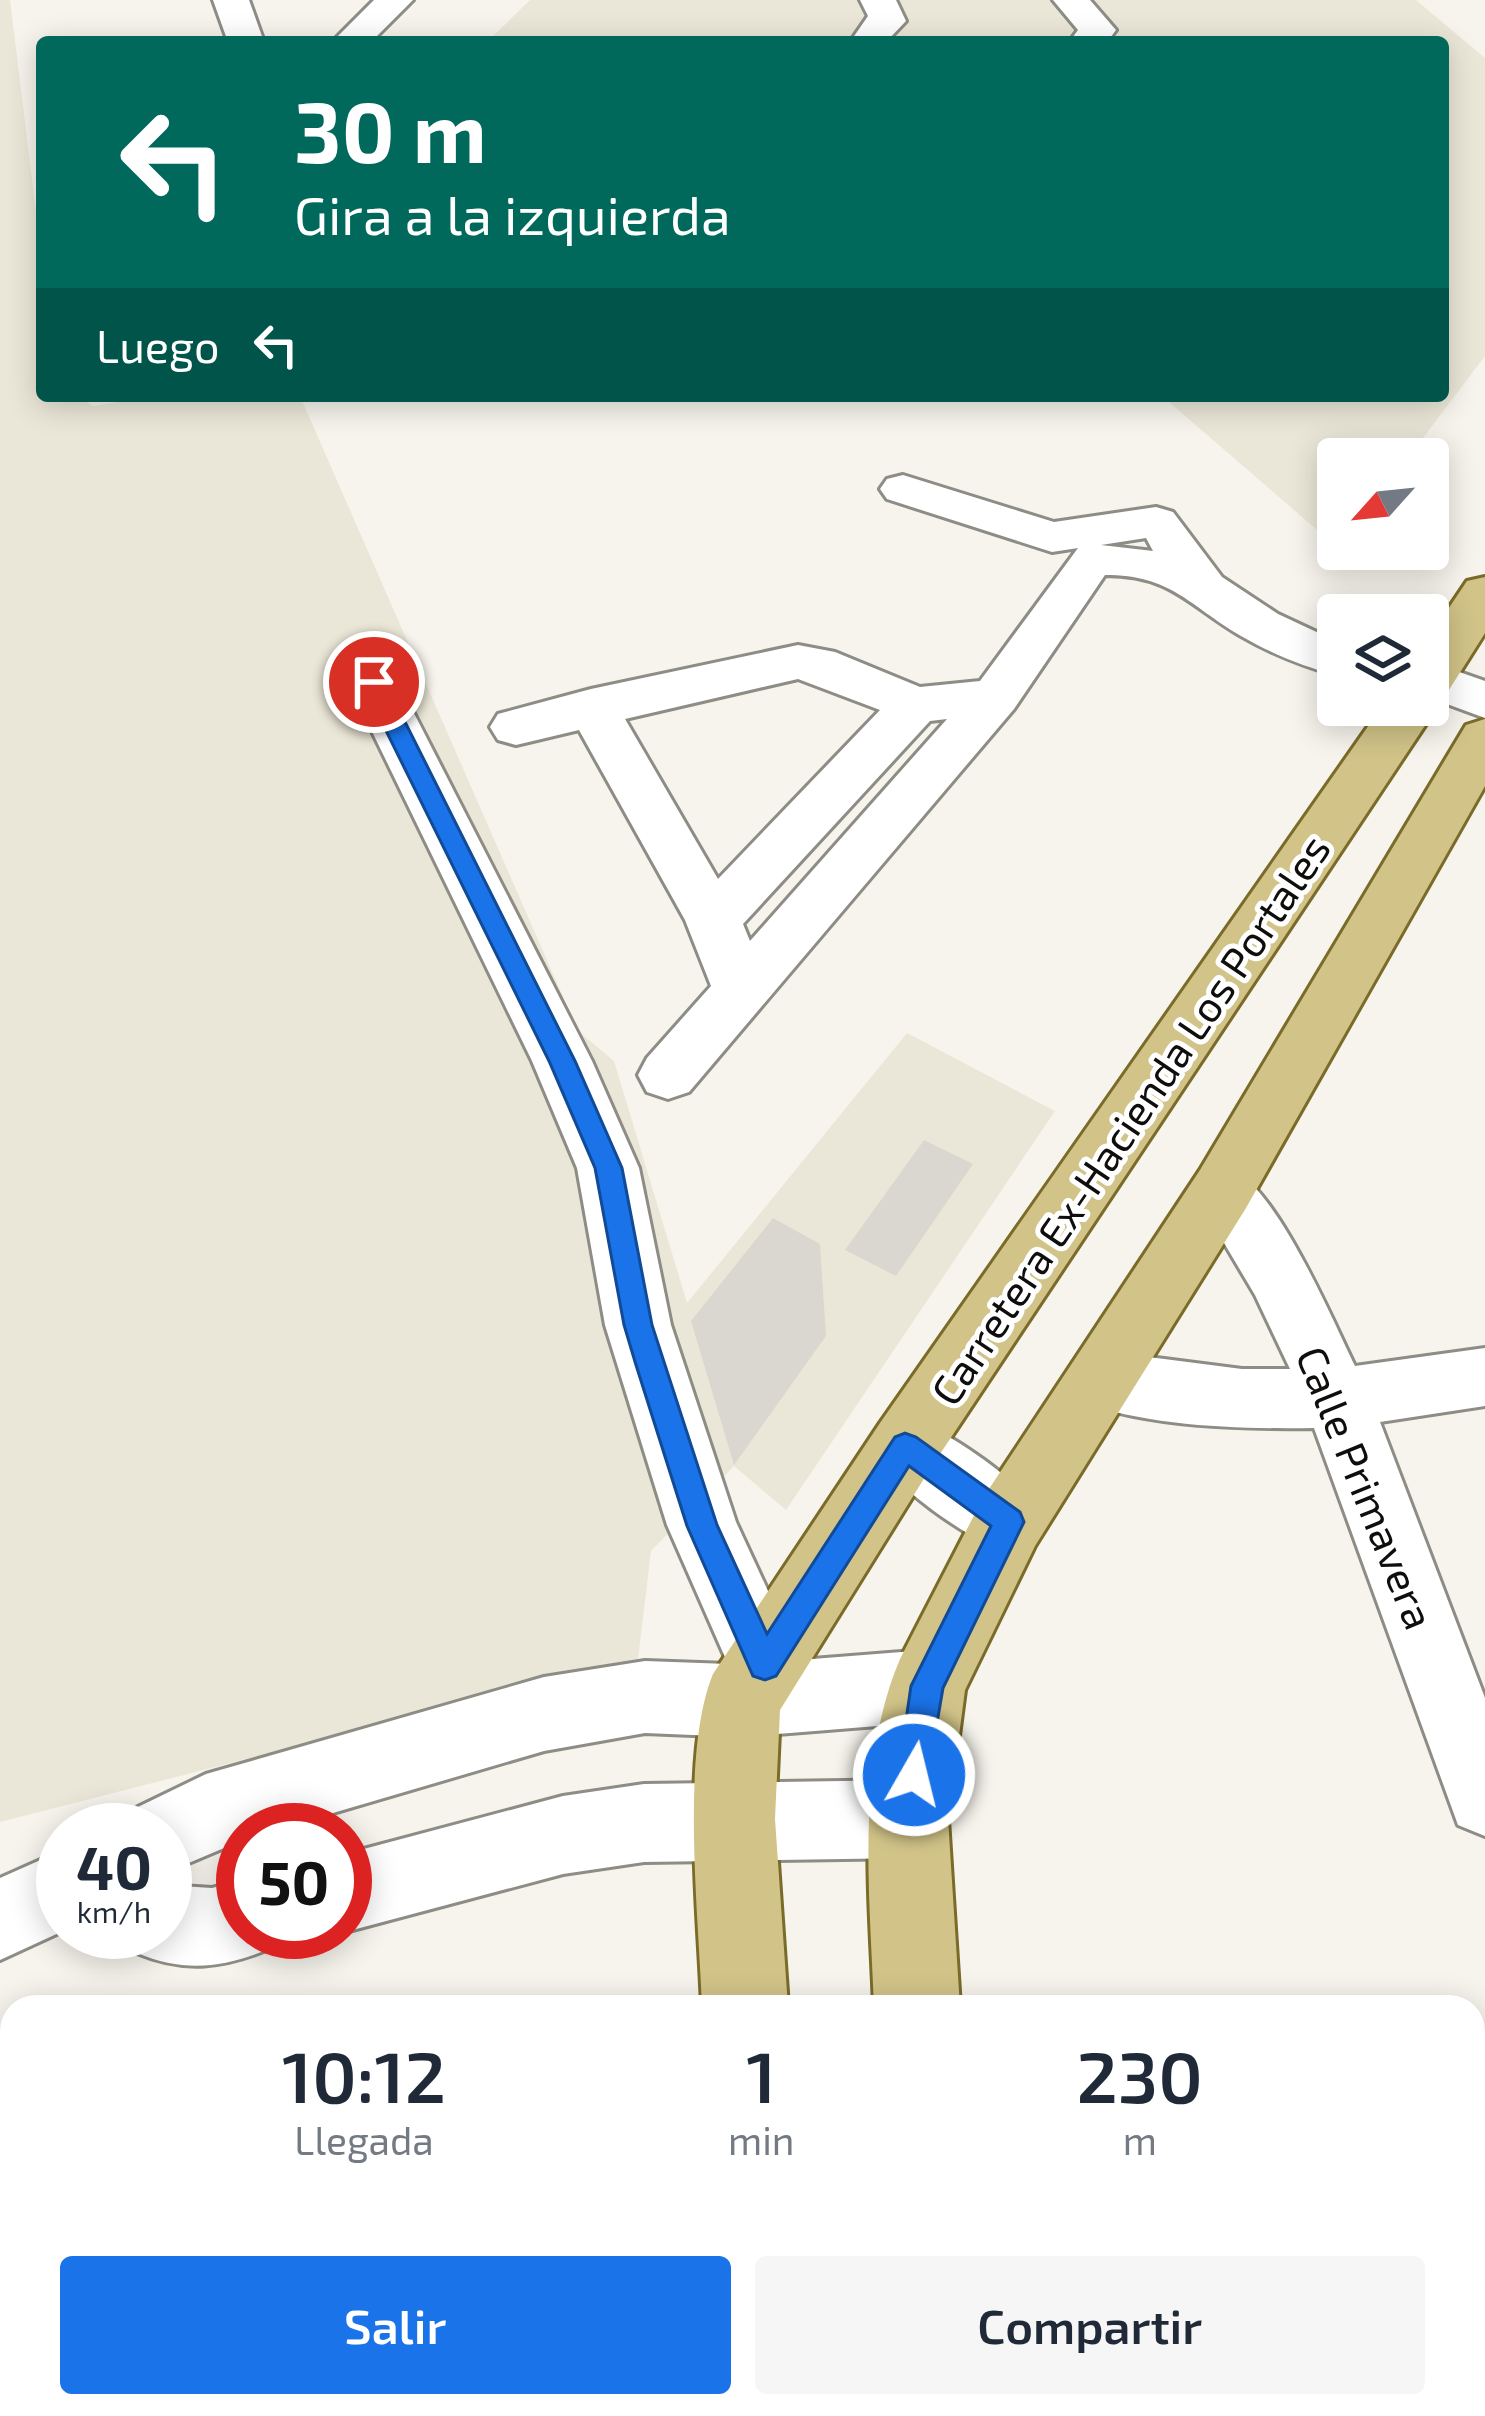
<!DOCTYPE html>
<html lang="es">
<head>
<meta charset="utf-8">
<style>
	body { margin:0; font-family:"Exo 2",sans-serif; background:#f6f6f7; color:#1f2937; height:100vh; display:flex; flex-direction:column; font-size:45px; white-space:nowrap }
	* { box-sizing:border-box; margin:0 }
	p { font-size:39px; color:#747a83 }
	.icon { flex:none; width:66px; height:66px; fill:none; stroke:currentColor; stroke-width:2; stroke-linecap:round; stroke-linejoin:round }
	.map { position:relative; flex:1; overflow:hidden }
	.panel { position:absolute; left:0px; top:1995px; width:1485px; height:423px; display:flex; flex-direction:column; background:#fff; border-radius:36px 36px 0 0; box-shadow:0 6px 30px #0003 }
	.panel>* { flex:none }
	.banner { position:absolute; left:36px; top:36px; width:1413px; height:366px; border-radius:12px; box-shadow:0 6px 30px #0003; background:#00695c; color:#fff; overflow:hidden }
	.needle { width:78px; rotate:243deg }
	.controls { position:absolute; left:1317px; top:438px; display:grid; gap:24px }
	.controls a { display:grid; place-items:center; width:132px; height:132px; border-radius:12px; background:#fff; box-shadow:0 6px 30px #0003; font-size:60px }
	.speed { position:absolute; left:36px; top:1803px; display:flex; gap:24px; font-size:60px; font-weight:700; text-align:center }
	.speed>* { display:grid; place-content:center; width:156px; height:156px; border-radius:50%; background:#fff; box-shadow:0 6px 30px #0003; line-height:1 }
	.speed small { font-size:30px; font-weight:400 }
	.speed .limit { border:18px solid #d22; background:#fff; color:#111 }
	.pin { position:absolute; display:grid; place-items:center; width:102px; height:102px; color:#fff; margin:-51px; border:6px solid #fff; border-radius:50%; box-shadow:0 3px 12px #0007 }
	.me { position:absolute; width:132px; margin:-66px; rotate:8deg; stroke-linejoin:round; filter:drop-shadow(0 0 9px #0008) }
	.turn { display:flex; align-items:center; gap:42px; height:252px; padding:0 60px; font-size:54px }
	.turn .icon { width:156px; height:156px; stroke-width:2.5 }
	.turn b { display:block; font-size:84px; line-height:102px }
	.then { display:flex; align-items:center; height:114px; padding:0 60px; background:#0003; gap:24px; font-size:45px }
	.eta { display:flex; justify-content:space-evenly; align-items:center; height:204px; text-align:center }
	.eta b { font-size:72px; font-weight:600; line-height:84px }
	.primary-button { display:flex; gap:24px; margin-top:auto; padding:24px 60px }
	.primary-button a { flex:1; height:138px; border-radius:12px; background:#1a73e8; color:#fff; font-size:48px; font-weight:600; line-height:138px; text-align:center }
	.primary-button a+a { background:#f6f6f7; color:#1f2937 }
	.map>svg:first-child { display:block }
</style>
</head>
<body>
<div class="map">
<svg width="1485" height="2416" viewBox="0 0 1485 2416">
	<rect width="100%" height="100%" fill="#f6f4ec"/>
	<g fill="#ebe7d8">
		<polygon points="0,0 10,0 42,260 42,396 77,396 93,406 153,396 300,396 578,1031 614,1061 687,1303 907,1033 1055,1111 786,1510 734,1466 651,1551 638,1659 0,1822"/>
		<polygon points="530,0 1416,0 1485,58 1485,356 1407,459 1338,459 1338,548 1162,396 1443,396 1443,42 487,42"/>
	</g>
	<g fill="#d9d7d0">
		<polygon points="924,1140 973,1164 896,1276 845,1250"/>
		<polygon points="773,1218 820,1244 826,1336 734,1465 691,1321"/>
	</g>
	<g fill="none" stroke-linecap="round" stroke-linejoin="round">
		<defs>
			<g id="minor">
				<polygon points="213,0 249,0 264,42 228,42"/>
				<polygon points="374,0 413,0 371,42 332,42"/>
				<polygon points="860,0 896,0 906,21 886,42 850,42 868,16"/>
				<polygon points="1053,0 1090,0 1116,30 1107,42 1069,42 1078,30"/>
				<path d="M903,475L1054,522L1156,507L1173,512L1222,577L1278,614L1338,642V676C1303,666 1272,654 1241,636C1188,605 1172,575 1105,575L1014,709L689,1092L668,1099L647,1092L638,1075L647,1058L711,986L685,920L579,730L516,745L498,740L490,727L498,714L591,689L798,645L835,652L920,687L980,681L1078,548L1052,552L887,499L880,489L887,479ZM1146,538L1153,551L1101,545ZM798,679L880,710L718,879L625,719ZM947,719L750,941L743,924L930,721Z"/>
				<polygon points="1428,661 1485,681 1485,718 1428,697"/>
				<polygon points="373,665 391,670 398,682 592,1061 639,1168 671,1325 736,1522 800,1660 927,1650 953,1661 964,1686 953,1711 927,1722 741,1737 645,1733 544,1751 275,1830 243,1830 243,1840 165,1873 165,1830 128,1830 138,1807 206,1774 544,1677 645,1661 728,1664 667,1525 605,1325 577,1168 532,1061 348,682 355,670"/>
				<path d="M1223,1163C1274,1181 1330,1315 1355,1366L1485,1348V1406L1380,1422L1485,1698V1836L1458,1825L1314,1428C1238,1429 1151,1427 1078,1401L1069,1380L1078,1359L1102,1351L1242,1369H1290L1255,1295L1192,1189L1201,1171Z"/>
				<path d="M905,1415C947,1431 1026,1482 1044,1522L1034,1545L1009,1554C968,1539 889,1485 871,1446L881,1424Z"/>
				<polygon points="908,1780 935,1792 947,1819 935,1846 908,1858 644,1862 563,1874 345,1932 344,1932 345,1854 563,1796 644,1784"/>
				<polygon points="63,1850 63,1931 0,1960 0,1878"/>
				<path d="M243,1880V1932H278L271,1948C224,1968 185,1973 137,1953L128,1932H165V1885L212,1888Z"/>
				<polygon points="1485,2178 1485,2264 1473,2267 1473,2181"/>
				<polygon points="12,2229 12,2317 0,2320 0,2232"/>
			</g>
			<g id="major">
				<path d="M1485,577V633L1447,693L1433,697L1438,705L1430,718L930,1469L780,1710L775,1819L788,2007H702C699,1917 680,1754 713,1674L880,1423L1383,705H1428V639L1467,581Z"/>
				<path d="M1485,719V786L1246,1208L1035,1546L965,1690L948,1819L960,2007H874C870,1896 855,1764 900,1659L983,1498L1200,1170L1466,725Z"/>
				<polygon points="722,2406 816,2406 818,2416 722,2416"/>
				<polygon points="898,2406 992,2406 994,2416 898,2416"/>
			</g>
		</defs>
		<use href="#minor" stroke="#8d8c85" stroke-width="6"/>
		<use href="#major" stroke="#7a6b29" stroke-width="6"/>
		<use href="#minor" fill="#fff" fill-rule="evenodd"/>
		<use href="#major" fill="#d2c488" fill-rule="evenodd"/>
	</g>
	<polygon fill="#1a73e8" stroke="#114b97" stroke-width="3" points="374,674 385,682 575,1061 622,1168 652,1325 717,1525 767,1634 895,1437 905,1433 916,1437 1020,1512 1024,1522 943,1688 926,1787 914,1792 902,1787 898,1775 911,1686 991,1526 909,1466 776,1676 765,1680 753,1676 687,1526 636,1365 624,1325 595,1168 549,1061 362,682"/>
	<g text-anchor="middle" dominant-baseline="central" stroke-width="10" stroke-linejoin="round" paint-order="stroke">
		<g font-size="42" fill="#0f0e0c" stroke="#fff">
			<text transform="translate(1129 1119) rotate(-56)">Carretera Ex-Hacienda Los Portales</text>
			<text transform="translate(1367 1487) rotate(68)">Calle Primavera</text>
		</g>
	</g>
</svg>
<div class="controls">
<a><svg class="needle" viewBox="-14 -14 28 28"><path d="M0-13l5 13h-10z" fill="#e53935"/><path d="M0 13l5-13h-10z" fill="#747a83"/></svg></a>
<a><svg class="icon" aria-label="layers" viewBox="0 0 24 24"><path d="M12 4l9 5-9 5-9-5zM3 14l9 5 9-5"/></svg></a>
</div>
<div class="speed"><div>40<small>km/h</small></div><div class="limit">50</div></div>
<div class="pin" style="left:374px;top:682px;background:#d93025"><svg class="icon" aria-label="arrive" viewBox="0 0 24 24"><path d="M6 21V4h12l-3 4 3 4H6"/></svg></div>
<svg class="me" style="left:914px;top:1775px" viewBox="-20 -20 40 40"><circle r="17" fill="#1a73e8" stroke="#fff" stroke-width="3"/><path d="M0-11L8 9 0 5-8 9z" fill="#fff"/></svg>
<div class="banner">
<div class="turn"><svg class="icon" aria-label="left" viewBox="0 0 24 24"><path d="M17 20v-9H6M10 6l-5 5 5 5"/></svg><div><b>30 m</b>Gira a la izquierda</div></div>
<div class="then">Luego<svg class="icon" aria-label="left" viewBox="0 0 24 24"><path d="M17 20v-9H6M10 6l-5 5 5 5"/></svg></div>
</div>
<section class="panel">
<div class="eta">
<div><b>10:12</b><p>Llegada</p></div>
<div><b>1</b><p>min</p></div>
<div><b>230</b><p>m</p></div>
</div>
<div class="primary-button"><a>Salir</a><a>Compartir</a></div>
</section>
</div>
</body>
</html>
